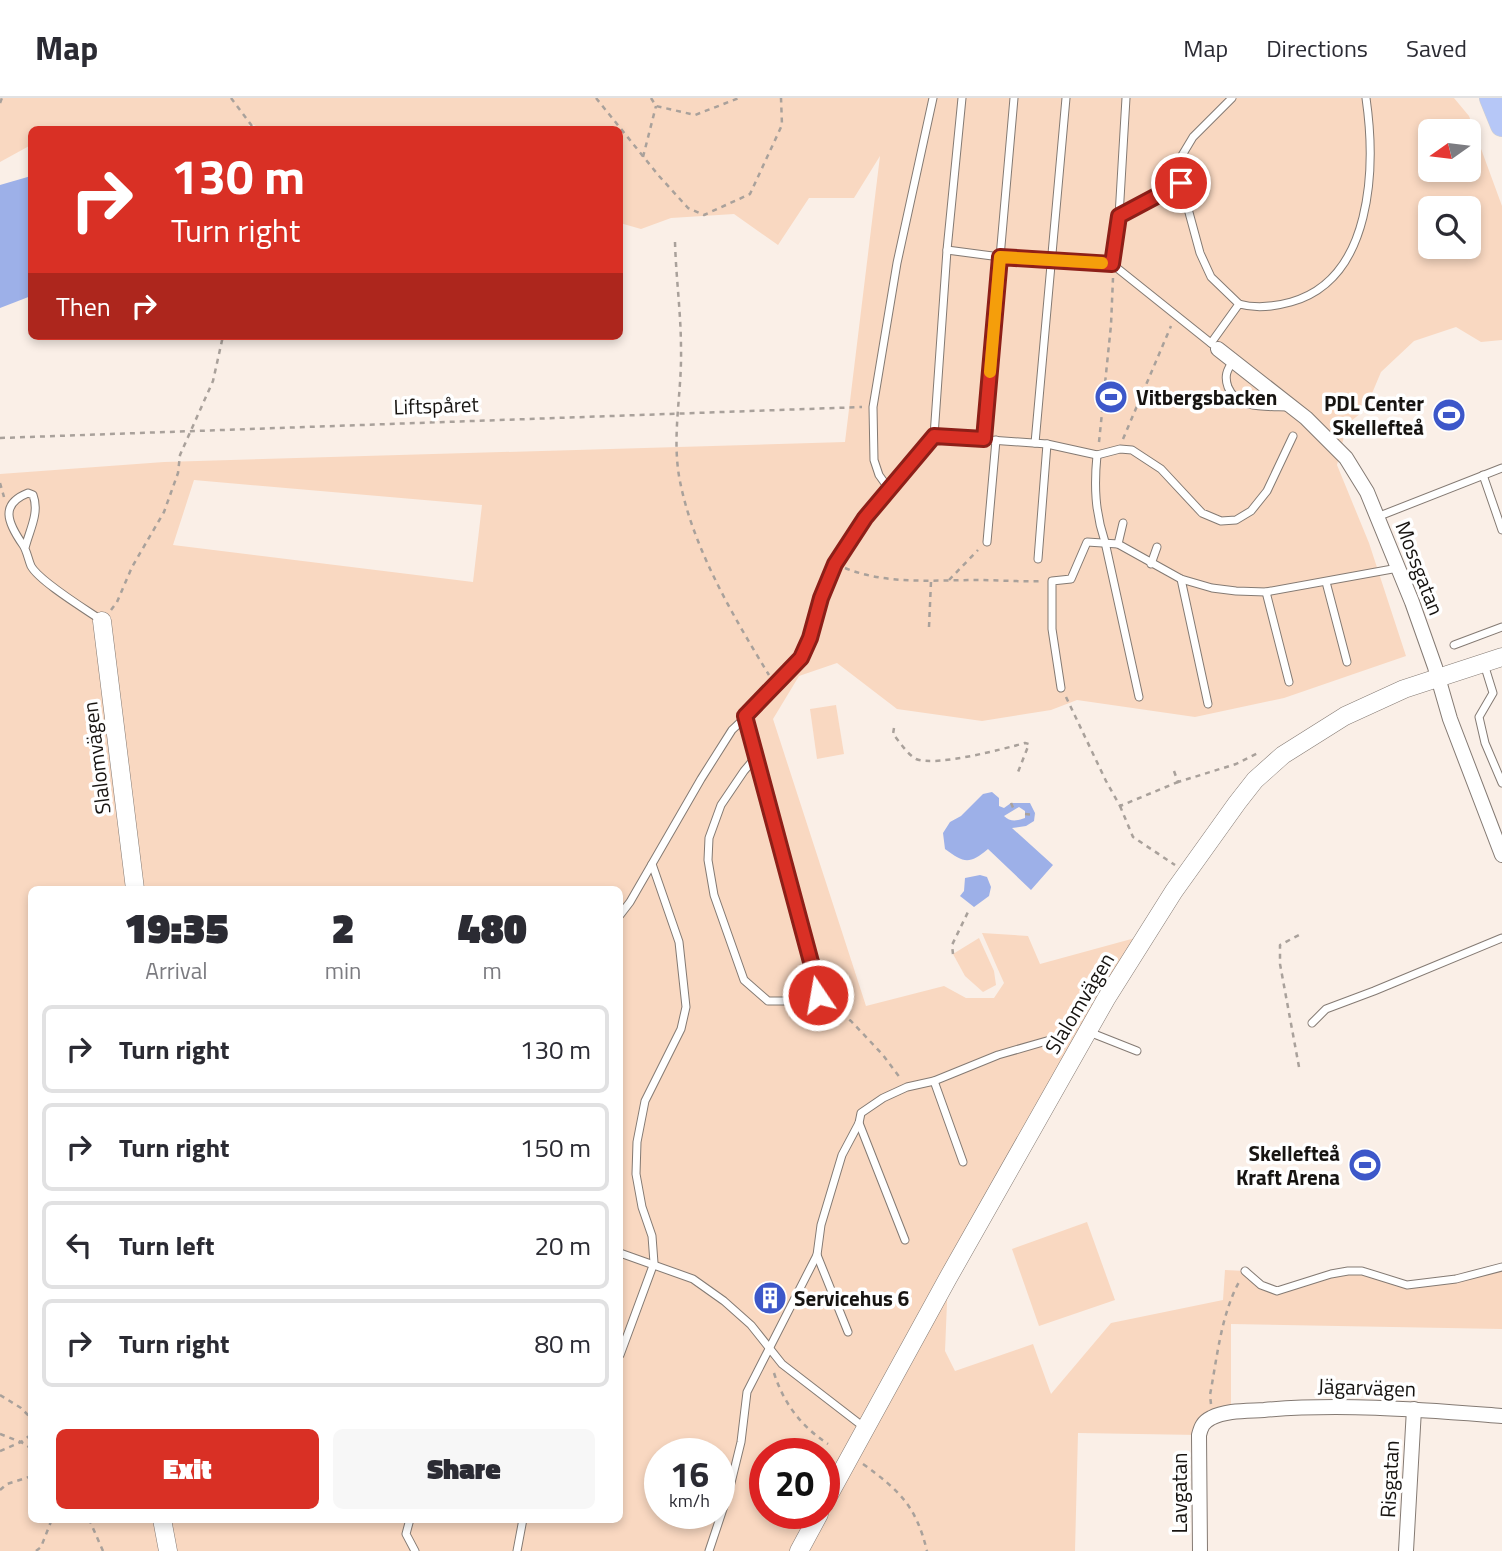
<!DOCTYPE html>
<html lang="en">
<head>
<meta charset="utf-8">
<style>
	body { margin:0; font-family:"Titillium Web",sans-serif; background:#f7f7f7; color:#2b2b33; height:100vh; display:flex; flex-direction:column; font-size:26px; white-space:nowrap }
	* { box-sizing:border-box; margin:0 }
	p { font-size:23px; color:#7c7c81 }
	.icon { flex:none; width:38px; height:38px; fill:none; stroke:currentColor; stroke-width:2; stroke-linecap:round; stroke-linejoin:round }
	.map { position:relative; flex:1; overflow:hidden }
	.details { position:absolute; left:28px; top:788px; width:595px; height:637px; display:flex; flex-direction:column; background:#fff; border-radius:10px; box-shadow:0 4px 10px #0003 }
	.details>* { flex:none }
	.top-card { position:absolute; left:28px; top:28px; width:595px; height:214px; border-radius:10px; box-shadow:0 4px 10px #0003; background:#d93025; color:#fff; overflow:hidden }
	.needle { width:46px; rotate:256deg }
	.fabs { position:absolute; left:1418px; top:21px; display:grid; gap:14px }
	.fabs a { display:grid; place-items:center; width:63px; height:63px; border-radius:10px; background:#fff; box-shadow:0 4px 10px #0003; font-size:35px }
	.speed { position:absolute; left:644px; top:1340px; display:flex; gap:14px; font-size:35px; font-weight:700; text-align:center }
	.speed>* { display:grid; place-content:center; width:91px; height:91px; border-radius:50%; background:#fff; box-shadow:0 4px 10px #0003; line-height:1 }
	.speed small { font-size:18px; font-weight:400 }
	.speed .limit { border:10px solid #d22; background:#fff; color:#111 }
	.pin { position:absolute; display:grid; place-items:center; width:60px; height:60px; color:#fff; margin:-30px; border:4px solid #fff; border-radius:50%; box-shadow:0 2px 7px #0007 }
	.me { position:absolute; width:77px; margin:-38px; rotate:348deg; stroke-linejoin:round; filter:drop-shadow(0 0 5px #0008) }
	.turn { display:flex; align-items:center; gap:24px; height:147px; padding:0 28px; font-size:32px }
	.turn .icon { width:91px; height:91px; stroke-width:2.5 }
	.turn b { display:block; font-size:49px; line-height:60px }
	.then { display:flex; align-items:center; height:66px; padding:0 28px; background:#0003; gap:14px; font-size:26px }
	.eta { display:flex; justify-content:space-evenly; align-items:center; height:119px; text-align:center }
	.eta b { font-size:42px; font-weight:800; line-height:49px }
	.button { display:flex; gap:14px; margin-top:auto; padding:14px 28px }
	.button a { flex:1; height:80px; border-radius:10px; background:#d93025; color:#fff; font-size:28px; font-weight:800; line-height:80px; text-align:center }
	.button a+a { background:#f7f7f7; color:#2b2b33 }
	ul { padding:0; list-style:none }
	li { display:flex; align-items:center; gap:21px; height:88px; margin:0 14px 10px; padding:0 14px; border:4px solid #e1e1e2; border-radius:10px }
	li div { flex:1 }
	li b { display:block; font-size:26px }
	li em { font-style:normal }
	header { display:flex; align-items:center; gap:42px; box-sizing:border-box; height:98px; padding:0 35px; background:#fff; border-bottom:2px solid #e1e1e2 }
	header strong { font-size:33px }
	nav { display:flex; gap:38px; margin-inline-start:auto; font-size:24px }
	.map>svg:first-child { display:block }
</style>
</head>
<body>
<header>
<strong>Map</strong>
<nav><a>Map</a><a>Directions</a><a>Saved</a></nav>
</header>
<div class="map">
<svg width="1502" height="1453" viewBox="0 0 1502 1453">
	<rect width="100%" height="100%" fill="#faefe7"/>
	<g fill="#f9d8c1" fill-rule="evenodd">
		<path d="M0,0H1454L1469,18L1502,108V242L1481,244L1456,229L1414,243L1381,274L1365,312L1347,326L1337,367L1369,445L1406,558L1284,600L1195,619L1077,602L1051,612L982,623L897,611L837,565L799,578L773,621L866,908L944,888L966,900H994L1004,885L982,835L1028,838L1040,866L1146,837L948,1180L945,1253L955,1273L1033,1246L1051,1296L1111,1225L1223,1202L1225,1172L1245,1173L1272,1192L1348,1173L1407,1187L1502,1169V1231L1231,1226V1315L1211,1320L1199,1337L1078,1335L1075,1453H0V376L164,364L845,344L880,58L854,100H809L778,147L734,116L671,120L641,131L620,125V32H264L252,26L239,32H32L31,47L0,64ZM1430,33H1468V72H1430ZM1430,110H1468V149H1430ZM194,382L482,407L473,484L173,447ZM32,791H620V1421H32ZM660,1356H719V1416H660ZM765,1356H824V1416H765Z"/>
		<polygon points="836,607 844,656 817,661 810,611"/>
		<polygon points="979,840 994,873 996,887 983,894 965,878 953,856"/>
		<polygon points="1087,1124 1115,1202 1039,1228 1012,1151"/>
	</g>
	<g fill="#9db0e8" fill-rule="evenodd">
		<polygon points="31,78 31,198 0,210 0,87"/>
		<path d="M992,694L999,700V708L1004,710L1011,705H1030L1035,715L1034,723L1026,728L1012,730L1053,767L1031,792L988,751C969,767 964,765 945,751L943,735L950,724L961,718L983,696ZM1019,709L1025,713V720C1017,723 1010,724 1004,718Z"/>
		<polygon points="980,777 987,779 991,789 989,798 974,809 960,798 964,793 965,780"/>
	</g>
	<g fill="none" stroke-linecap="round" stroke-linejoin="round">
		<defs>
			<g id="service">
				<polyline points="1181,85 1200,155 1211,179 1239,206"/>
				<polyline points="1119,118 1181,85 1181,59 1193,39 1232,0"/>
				<polyline points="947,152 1000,159 1112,166 1212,246"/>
				<polyline points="1112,166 1119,118 1126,0"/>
				<path d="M1211,245L1239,206C1257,211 1273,209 1291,204C1373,181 1376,69 1366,0"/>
				<path d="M1233,263C1227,272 1224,278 1228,289C1237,312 1269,308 1289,309"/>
				<polyline points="934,338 1047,346 1097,357 1120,351 1132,352 1161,371 1202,415 1221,423 1236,422 1251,413 1267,393 1293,338"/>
				<polyline points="984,341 1014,0"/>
				<polyline points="1035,345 1066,0"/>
				<path d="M1097,357C1094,388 1095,414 1105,444L1139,599"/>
				<polyline points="1483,377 1502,432"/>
				<polyline points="889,391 879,377 874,362 873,309 897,165 933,0"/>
				<polyline points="1377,419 1502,370"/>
				<polyline points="987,444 996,342"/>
				<polyline points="1118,446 1123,425"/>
				<path d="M25,450C29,433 40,415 33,397L28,395C0,406 7,424 23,447C27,453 28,461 31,468C39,483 85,511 101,522"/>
				<polyline points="1038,461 1047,346"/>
				<polyline points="1151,466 1157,449"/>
				<polyline points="1181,481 1208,606"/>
				<polyline points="1326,484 1347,564"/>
				<polyline points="1266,494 1289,584"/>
				<polyline points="1454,547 1502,529"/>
				<polyline points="1484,566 1493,595 1479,619 1485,645 1502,685"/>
				<polyline points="1061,590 1052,531 1052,483 1071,481 1087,444 1118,446 1181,481 1212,490 1236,493 1266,494 1398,470"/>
				<polyline points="745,618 755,660 744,673 721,707 709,740 708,762 714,797 744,882 768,903 796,903 818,897 818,890 755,660"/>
				<polyline points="620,817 630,804 701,681 732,632 750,615 775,585 801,560 810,540 821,500 835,466 847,447 865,420 934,338 947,152 962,0"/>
				<polyline points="1312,925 1326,911 1374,893 1502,840"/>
				<polyline points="1089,934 1137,953"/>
				<polyline points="934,983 963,1064"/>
				<polyline points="859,1025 905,1142"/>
				<polyline points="620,1155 693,1181 724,1203 751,1227 782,1266 865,1330"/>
				<polyline points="817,1157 848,1234"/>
				<polyline points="1245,1173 1261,1187 1277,1193 1331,1176 1348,1173 1362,1173 1407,1187 1456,1181 1502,1169"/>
				<polyline points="620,1257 654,1165 652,1138 642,1109 636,1076 637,1044 645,1003 681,931 686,909 679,844 652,766"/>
				<polyline points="410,1421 406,1436 415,1453"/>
				<polyline points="517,1453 523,1421"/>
				<polyline points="709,1453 729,1393 741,1344 747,1294 817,1157 821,1127 842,1057 859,1025 861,1015 883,1000 907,989 934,983 998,957 1050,942"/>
			</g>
			<g id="minor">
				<polyline points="1218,251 1306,320 1346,360 1367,394 1412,504 1435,569 1450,621 1502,757"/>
				<path d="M1200,1453L1199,1337C1201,1329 1203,1324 1211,1320C1226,1312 1247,1313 1264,1312C1344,1305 1423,1312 1502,1318"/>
				<polyline points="1406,1453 1414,1311"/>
			</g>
			<g id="tertiary">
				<polyline points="102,523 135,791"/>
				<polyline points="824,1406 948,1180 1106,901 1174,793 1237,705 1255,682 1283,657 1345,618 1404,591 1502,559"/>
				<polyline points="162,1421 168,1453"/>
				<polyline points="799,1453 819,1416"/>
			</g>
			<polyline id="trunk" points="1491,0 1502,27"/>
		</defs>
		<use href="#service" stroke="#847a73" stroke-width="9"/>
		<use href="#minor" stroke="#847a73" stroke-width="16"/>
		<use href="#tertiary" stroke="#847a73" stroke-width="19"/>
		<use href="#trunk" stroke="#d1d0cf" stroke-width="24"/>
		<g stroke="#a9a19b" stroke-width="2.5" stroke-dasharray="5 5" stroke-linecap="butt">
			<polyline points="231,0 255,32"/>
			<polyline points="596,0 659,78 688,110 704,117 750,96 782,27 781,0"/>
			<polyline points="651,0 656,8 695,17 739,0"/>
			<polyline points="0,5 2,0"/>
			<polyline points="643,59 656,8"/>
			<path d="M675,144C676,180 681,215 681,251C682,294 672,335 679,378C691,447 733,518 769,577"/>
			<polyline points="0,340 862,309"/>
			<polyline points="1123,341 1171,228"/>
			<polyline points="1099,344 1111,227 1113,180"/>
			<polyline points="0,385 4,399"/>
			<path d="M845,470C887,487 933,482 978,482C999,482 1021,484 1042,483"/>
			<polyline points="949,482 978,452"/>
			<polyline points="111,512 117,504 132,469 164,414 178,375 180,357 213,283 223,238"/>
			<polyline points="929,529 931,484"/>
			<polyline points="1066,599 1106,683 1120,708 1178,684"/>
			<path d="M894,630L893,636C900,644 907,656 916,661C936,669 1003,651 1025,645L1029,646L1018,674"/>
			<polyline points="1174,673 1178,684 1236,666 1260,654"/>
			<polyline points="1011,705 1014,712"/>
			<polyline points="1120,708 1133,739 1175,767"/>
			<polyline points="1025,716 1035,717"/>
			<polyline points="953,856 952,847 968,814"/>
			<polyline points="825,904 851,923 883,957 901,981"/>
			<polyline points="1299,969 1280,866 1280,847 1299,837"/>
			<path d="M774,1275C784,1306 801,1328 828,1346"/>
			<polyline points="0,1297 21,1310 32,1321"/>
			<path d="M1211,1306L1210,1297C1217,1260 1221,1217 1239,1184"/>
			<polyline points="0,1336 21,1344 32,1351"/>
			<polyline points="0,1353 21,1344 32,1336"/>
			<path d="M863,1366C900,1393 916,1408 927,1453"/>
			<polyline points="0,1392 7,1386 32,1378"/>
			<polyline points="89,1421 103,1453"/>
			<polyline points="36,1453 41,1449 52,1421"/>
		</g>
		<use href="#service" stroke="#fff" stroke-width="7"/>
		<use href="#minor" stroke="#fff" stroke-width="14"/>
		<use href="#tertiary" stroke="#fff" stroke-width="18"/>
		<use href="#trunk" stroke="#b6c7f7" stroke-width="23"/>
	</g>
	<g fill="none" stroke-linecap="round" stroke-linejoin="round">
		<defs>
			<polyline id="route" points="818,897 818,890 745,618 801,560 810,540 821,500 835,466 865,420 934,338 984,341 1000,159 1112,166 1119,118 1181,85"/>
		</defs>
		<use href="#route" stroke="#8d1f18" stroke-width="18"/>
		<use href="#route" stroke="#d93025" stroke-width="12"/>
		<polyline stroke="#f59e0b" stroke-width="12" points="990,274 1000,159 1102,165"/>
	</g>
	<defs>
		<symbol id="stadium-disc" viewBox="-11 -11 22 22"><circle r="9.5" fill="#3d57c9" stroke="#fff"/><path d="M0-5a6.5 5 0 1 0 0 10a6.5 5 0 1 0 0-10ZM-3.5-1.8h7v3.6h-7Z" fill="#fff"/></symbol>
		<symbol id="building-disc" viewBox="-11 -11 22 22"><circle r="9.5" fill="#3d57c9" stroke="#fff"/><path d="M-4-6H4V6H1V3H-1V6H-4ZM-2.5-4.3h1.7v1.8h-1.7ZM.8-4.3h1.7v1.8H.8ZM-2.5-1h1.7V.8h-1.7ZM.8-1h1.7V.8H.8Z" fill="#fff"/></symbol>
	</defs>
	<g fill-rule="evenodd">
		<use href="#stadium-disc" x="1092" y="280" width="38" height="38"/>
		<use href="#stadium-disc" x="1430" y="298" width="38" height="38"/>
		<use href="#stadium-disc" x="1346" y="1048" width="38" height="38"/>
		<use href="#building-disc" x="751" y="1181" width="38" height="38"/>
	</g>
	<g text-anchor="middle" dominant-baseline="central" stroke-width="7" stroke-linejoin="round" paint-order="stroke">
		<g font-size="21" font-weight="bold" fill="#171411" stroke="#fff" text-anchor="start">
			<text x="1136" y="299">Vitbergsbacken</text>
			<text x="1424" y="305" text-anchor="end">PDL Center<tspan x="1424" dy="24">Skellefteå</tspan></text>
			<text x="1340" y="1055" text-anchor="end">Skellefteå<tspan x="1340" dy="24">Kraft Arena</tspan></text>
			<text x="794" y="1200">Servicehus 6</text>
		</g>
		<g font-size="21" fill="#171411" stroke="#fff">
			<text transform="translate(436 307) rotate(-2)">Liftspåret</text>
			<text transform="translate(1420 470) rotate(69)">Mossgatan</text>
			<text transform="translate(96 660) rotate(-97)">Slalomvägen</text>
			<text transform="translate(1079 905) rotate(-59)">Slalomvägen</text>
			<text transform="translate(1367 1289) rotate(2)">Jägarvägen</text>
			<text transform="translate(1389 1381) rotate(-87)">Risgatan</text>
			<text transform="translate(1179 1395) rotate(-90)">Lavgatan</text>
		</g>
	</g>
</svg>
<div class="fabs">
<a><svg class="needle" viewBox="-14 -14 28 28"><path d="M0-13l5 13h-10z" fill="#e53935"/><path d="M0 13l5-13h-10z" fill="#7c7c81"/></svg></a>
<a><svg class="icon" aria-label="search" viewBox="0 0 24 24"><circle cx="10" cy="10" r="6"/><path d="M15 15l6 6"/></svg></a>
</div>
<div class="speed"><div>16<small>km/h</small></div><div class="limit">20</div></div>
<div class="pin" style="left:1181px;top:85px;background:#d93025"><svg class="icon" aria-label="arrive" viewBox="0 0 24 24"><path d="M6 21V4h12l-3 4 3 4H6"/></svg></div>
<svg class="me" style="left:818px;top:897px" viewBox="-20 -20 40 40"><circle r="17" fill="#d93025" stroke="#fff" stroke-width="3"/><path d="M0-11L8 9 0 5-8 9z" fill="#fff"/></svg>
<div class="top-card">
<div class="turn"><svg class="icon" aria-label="right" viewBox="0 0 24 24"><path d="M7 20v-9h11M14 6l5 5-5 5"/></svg><div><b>130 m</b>Turn right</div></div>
<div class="then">Then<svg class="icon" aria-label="right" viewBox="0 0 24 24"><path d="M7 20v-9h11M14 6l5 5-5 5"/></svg></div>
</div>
<section class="details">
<div class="eta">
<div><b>19:35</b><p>Arrival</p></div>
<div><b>2</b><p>min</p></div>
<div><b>480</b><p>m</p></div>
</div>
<ul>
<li><svg class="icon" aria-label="right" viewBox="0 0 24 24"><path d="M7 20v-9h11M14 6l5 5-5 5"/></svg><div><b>Turn right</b></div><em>130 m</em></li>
<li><svg class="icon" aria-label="right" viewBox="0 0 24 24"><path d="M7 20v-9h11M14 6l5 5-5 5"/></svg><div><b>Turn right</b></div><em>150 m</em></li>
<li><svg class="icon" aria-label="left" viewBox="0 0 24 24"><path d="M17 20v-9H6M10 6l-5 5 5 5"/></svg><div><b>Turn left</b></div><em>20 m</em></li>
<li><svg class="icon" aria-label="right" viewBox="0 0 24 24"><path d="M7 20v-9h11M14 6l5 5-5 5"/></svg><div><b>Turn right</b></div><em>80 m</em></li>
</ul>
<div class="button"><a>Exit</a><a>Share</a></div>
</section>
</div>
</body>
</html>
